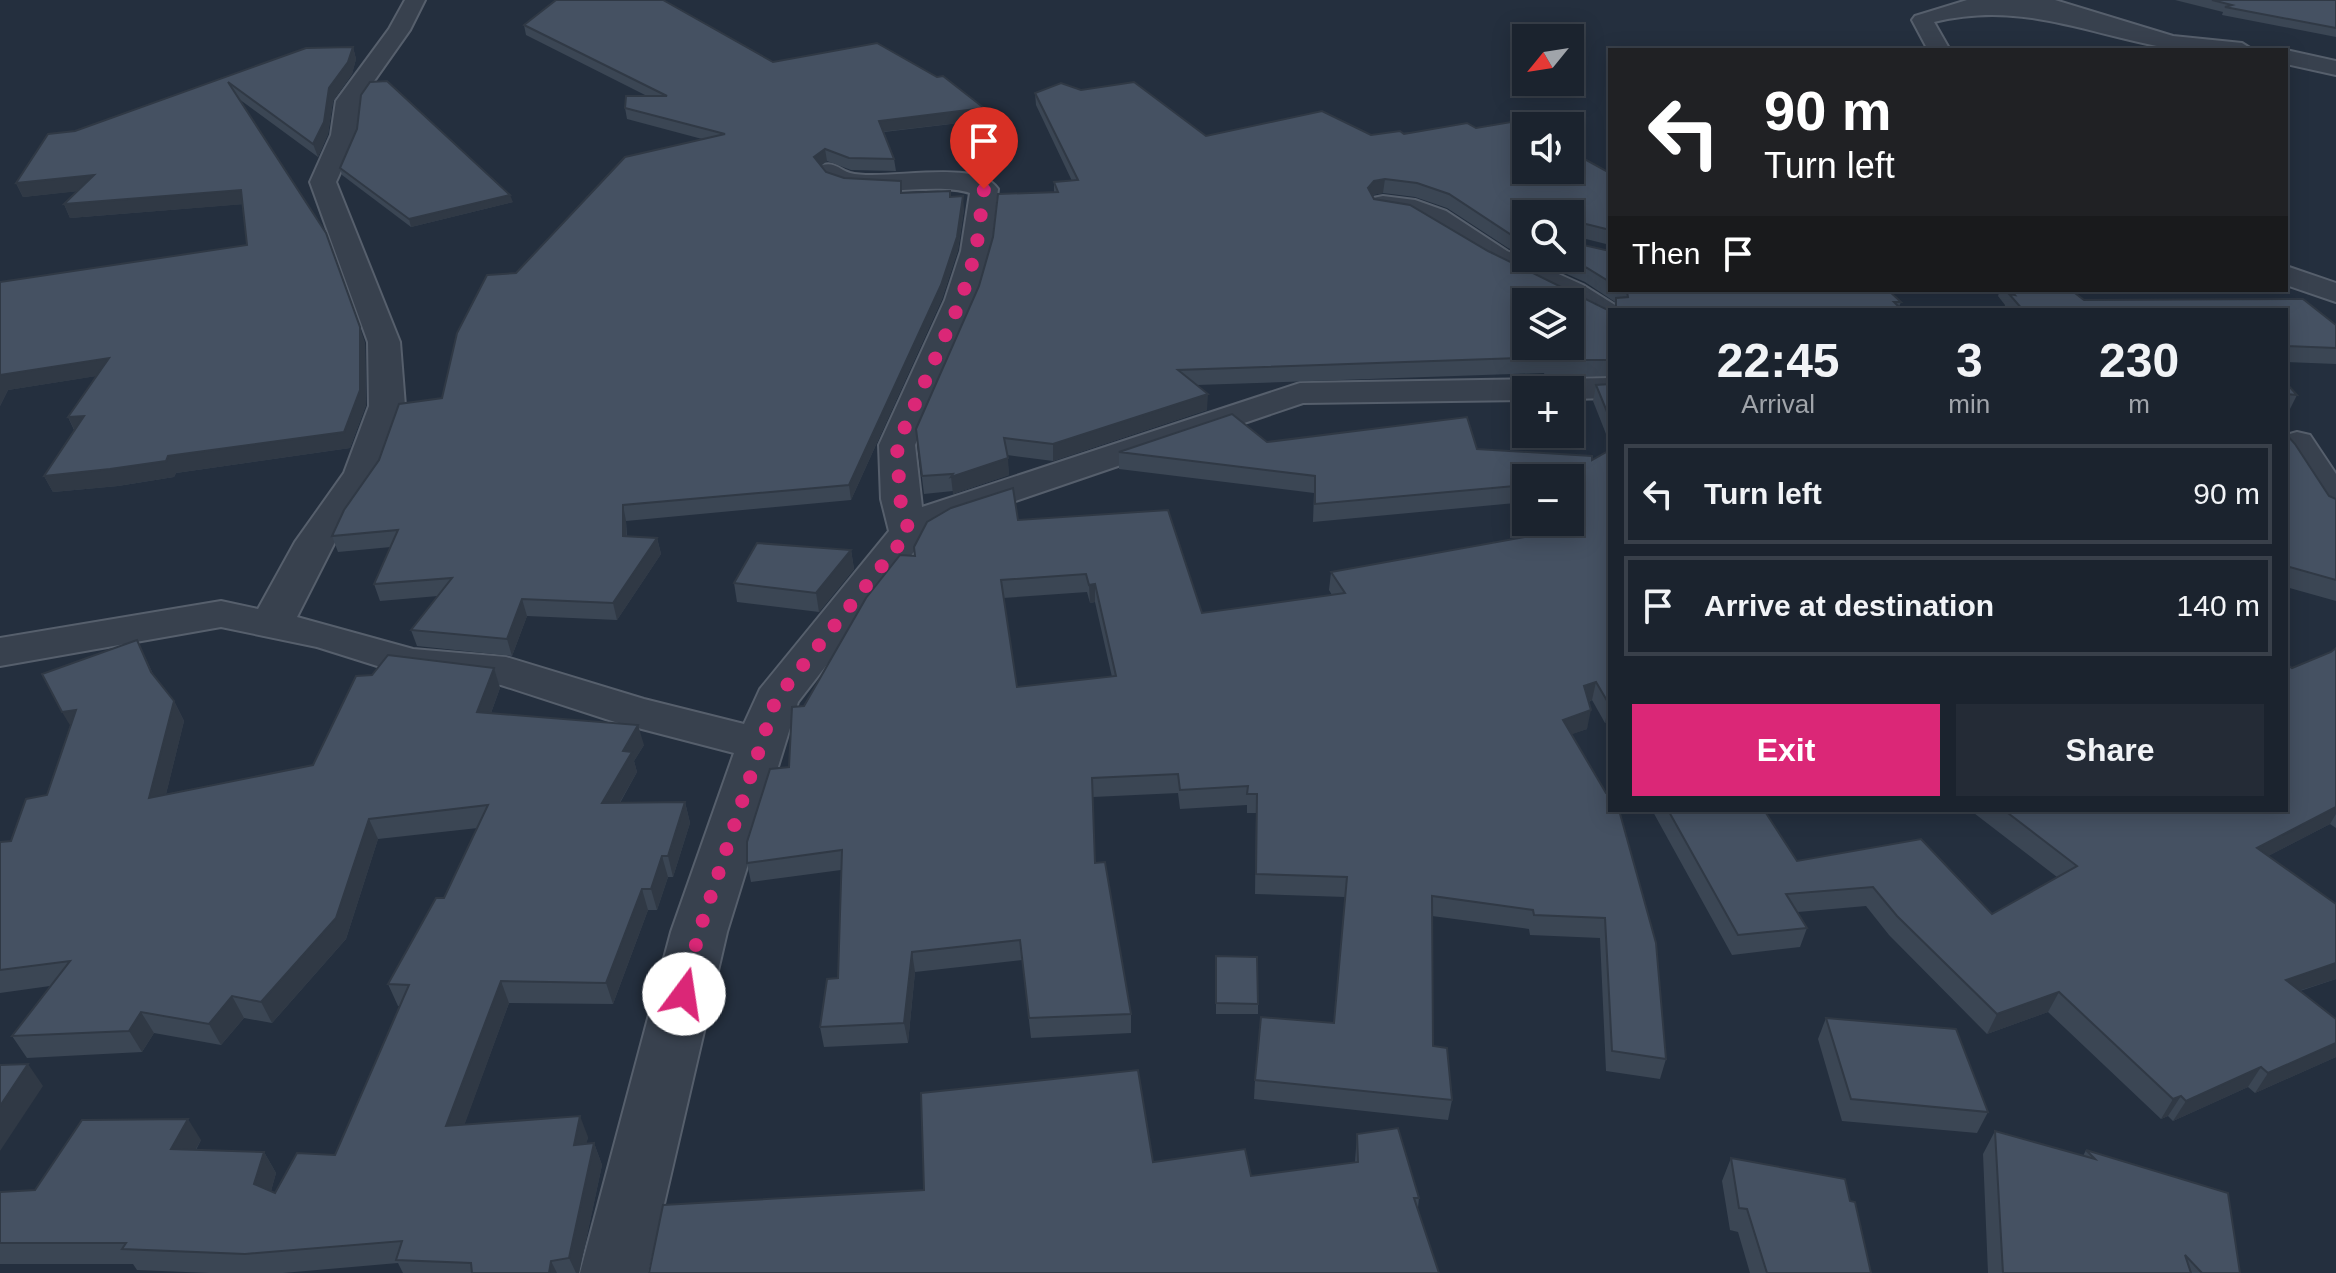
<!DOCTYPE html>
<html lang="en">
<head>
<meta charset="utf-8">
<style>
	body { margin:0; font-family:Arial,sans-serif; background:#242b36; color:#f1f3f6; height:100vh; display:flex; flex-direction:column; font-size:30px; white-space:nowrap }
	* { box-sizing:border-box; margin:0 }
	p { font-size:26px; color:#a0a4aa }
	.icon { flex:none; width:44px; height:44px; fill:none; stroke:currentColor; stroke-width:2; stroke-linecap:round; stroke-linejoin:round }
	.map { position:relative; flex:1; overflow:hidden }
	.sheet { position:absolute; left:1608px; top:308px; width:680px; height:504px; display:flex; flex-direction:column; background:#1b232e; border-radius:0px; box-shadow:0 4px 20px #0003,0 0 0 2px #39404a }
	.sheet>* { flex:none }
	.banner { position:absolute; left:1608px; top:48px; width:680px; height:244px; border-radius:0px; box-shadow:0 4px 20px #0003,0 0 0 2px #39404a; background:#202124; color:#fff; overflow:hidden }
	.needle { width:52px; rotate:240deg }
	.controls { position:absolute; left:1512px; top:24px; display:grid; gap:16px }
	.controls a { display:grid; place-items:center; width:72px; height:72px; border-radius:0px; background:#1b232e; box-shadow:0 4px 20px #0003,0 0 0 2px #39404a; font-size:40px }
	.pin { position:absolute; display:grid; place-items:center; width:68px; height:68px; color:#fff; margin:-82px -34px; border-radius:50% 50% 50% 0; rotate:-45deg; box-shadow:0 0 8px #0007 }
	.pin .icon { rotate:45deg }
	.me { position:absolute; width:88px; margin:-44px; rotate:14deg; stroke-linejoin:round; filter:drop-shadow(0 0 6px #0008) }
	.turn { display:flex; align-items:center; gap:28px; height:168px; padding:0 24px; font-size:36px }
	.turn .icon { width:104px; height:104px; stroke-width:2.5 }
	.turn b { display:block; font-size:56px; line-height:68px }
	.then { display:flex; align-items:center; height:76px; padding:0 24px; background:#0003; gap:16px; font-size:30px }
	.eta { display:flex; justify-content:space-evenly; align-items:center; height:136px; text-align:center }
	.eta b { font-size:48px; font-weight:600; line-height:56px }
	.cta { display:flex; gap:16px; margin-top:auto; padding:16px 24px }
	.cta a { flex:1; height:92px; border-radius:0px; background:#db2777; color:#fff; font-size:32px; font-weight:600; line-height:92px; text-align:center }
	.cta a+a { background:#242b36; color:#f1f3f6 }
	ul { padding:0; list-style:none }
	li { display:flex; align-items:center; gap:24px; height:100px; margin:0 16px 12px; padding:0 8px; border:4px solid #39404a; border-radius:0px }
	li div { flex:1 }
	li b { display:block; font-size:30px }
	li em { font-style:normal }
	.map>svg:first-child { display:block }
</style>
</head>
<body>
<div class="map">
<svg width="2336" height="1273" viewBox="0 0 2336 1273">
	<rect width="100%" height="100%" fill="#242f3e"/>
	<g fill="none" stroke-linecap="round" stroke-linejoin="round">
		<defs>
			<g id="minor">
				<path d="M405,0H425L410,30L360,101L357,135L336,182L400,342L405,406L382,474L335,542L297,617L413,649L506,657L644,699L744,724L760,689L889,531L881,499L879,445L945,300L961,251L970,193C930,179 843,208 818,171L822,165C836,162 838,169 850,173C884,182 976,157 998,189L991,251L977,300L915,445L922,507L1300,383L1610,378V398L1570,399V390H1526V400L1303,403L951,523L923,540L798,702L727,932L648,1273H580L671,932L734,753L615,722L501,685L409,676L317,647L221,627L0,666V638L221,601L258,609L295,542L344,473L369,406L368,342L310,182L331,135L336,101L389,29Z"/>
				<path d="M1967,0H2055L2173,36L2242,43L2253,50C2227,50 2199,53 2173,49C2089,35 2023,0 1934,22L1950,50H1928L1912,20L1915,16Z"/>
				<polygon points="2286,50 2336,61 2336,75 2286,64"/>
				<polygon points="1383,196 1415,200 1446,211 1507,251 1583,285 1623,310 1610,310 1610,324 1487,263 1426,223 1409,216 1373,210 1369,204 1373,198"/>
				<polygon points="2286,266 2336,283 2336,302 2286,285"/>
				<polygon points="2297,432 2310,435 2336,474 2336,516 2322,512 2286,455 2286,435"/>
			</g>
		</defs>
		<use href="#minor" stroke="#565f6c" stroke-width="4"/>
		<use href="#minor" fill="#38414e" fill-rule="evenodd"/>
	</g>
	<g fill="#3b4654" fill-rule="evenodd">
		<polygon points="2175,0 2336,0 2336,37 2222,15 2223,12"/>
		<polygon points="524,25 773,62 984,108 985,120 884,132 894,159 896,171 851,170 827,161 821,166 826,172 844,178 901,181 902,193 950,191 950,197 964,209 958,250 942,299 851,500 626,521 627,536 657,538 661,554 617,620 527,616 512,656 417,646 411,630 438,596 380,601 374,584 391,547 338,552 332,536 442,398 516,273 702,139 627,119 625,108 647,96 526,35"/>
		<polygon points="353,47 356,59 352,74 333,101 328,134 318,157 239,99 365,343 366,405 350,448 176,473 174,477 118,486 53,492 44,476 74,430 68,417 96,376 8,390 0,406 0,282 247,245 243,204 70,218 64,204 77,191 23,197 16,183 75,131"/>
		<polygon points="1035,93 1206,136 1371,135 1476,128 1610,173 1610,245 1570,235 1570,242 1610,251 1610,290 1888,290 1901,302 1899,307 1614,310 1615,302 1585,282 1530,258 1570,258 1526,214 1526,256 1508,248 1447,208 1415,197 1383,193 1372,195 1374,199 1488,251 1610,311 1610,376 1545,376 1544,373 1197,385 1207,410 1053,461 1007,455 1009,475 953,494 953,491 924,494 916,429 1054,192 1054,182 1072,181 1036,105"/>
		<polygon points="340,168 513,202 411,227 342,175"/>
		<polygon points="2000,290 2071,290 2084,300 2303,299 2336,325 2336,364 2286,362 2286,310 2004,310 2005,305 1998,296"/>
		<polygon points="2286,383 2297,395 2289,411 2286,411"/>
		<polygon points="1610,384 1610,444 1593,401 1596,385"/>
		<polygon points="2286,434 2329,496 2336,499 2336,601 2286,587"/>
		<path d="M1267,442L1477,449L1592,460L1610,721L1605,723L1592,700L1589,702L1587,729L1571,734L1666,1059L1660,1079L1606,1071L1600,938L1530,935L1529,929L1432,916L1433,1046L1452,1100L1448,1120L1254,1099L1255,1080L1334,1023L1345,897L1255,894L1256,813H1247V805L1180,809L1178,793L1093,797L1095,863L1131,1014V1033L1031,1038L1022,960L915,972L908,1043L824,1047L820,1027L838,978L841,870L751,882L747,863L789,767L804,706L915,556L1018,520L1202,613L1332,595L1329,590L1331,572L1535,535L1533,522H1570V478H1526V502L1313,522L1314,493L1119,469V452ZM1087,592L1090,603L1095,602L1112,677L1017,687L1003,598Z"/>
		<polygon points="851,550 854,569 819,612 737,602 734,583"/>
		<polygon points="137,640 154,676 174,701 184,721 166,794 313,765 494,668 500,688 491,713 644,745 634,761 637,772 620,803 685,802 690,823 673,877 668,877 657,910 648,910 613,1004 509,1003 464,1125 588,1137 586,1144 594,1143 602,1165 579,1273 403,1273 398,1263 283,1273 209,1273 137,1270 133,1264 0,1264 0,1192 35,1190 201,1140 196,1150 264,1152 276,1173 271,1191 275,1193 335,1155 400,1006 398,1006 388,984 444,898 478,828 378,839 346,939 272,1023 244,1018 221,1045 154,1033 142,1052 27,1058 12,1036 50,986 0,993 0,842 11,841 47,795"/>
		<polygon points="2336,648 2336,828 2330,824 2268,856 2336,979 2300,991 2336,1019 2336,1057 2255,1093 2248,1087 2173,1121 2168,1116 2161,1119 2048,1012 1987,1034 1889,935 1866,906 1798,912 1807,928 1800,947 1732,955 1652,810 1764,810 1797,861 1992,914 2057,877 1970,810 2286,810 2292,668 2331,652"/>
		<polygon points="1216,956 1258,1004 1258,1014 1216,1014"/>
		<polygon points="1826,1018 1988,1112 1977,1133 1842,1121 1818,1039"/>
		<polygon points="1995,1131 2083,1156 2086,1150 2240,1273 1988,1273 1983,1154"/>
		<polygon points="1357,1134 1419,1198 1418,1208 924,1190 1153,1162 1251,1176 1355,1162"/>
		<polygon points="1731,1158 1850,1201 1871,1273 1750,1273 1738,1232 1730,1230 1722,1181"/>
	</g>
	<g fill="#303945">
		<polygon points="353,47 356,59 352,74 333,101 328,134 318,157 313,144 329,88"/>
		<polygon points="984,108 985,120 880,132 879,121"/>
		<polygon points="825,149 827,161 816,169 814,157"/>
		<polygon points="94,175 99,189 23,197 16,183"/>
		<polygon points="1385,179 1383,193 1372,195 1366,202 1368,188 1374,181"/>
		<polygon points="241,190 246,204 70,218 64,204"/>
		<polygon points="510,195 513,202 411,227 409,219"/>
		<polygon points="963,196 964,209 958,250 942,299 851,500 849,485"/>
		<polygon points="360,327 365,343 366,405 350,448 176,473 174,477 118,486 53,492 44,476 168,456"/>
		<polygon points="109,358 116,373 8,390 0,406 0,375"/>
		<polygon points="1208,394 1207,410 1053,461 1053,444"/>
		<polygon points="84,416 76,433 68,417"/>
		<polygon points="1008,458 1009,475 953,494 951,477"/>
		<polygon points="623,505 626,521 627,552 623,536"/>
		<polygon points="657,538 661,554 617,620 613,603"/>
		<polygon points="851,550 854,569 819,612 816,593"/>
		<polygon points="1095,584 1095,602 1090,603 1089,585"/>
		<polygon points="522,599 527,616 512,656 507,639"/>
		<polygon points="494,668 500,688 484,732 477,712"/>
		<polygon points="1596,682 1592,700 1581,705 1584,686"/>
		<polygon points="174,701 184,721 160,819 149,798"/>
		<polygon points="1609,704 1610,704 1610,721 1605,723"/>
		<polygon points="76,710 74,732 62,712"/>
		<polygon points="1591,710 1587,729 1559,739 1563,720"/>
		<polygon points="638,725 644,745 634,761 637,772 608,823 602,803 623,751"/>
		<polygon points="685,802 690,823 673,877 668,856"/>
		<polygon points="2336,807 2336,814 2330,824 2245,868 2257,848"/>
		<polygon points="369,819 378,839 346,939 272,1023 261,1002"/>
		<polygon points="662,856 668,877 657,910 651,889"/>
		<polygon points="642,889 648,910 613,1004 606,983"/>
		<polygon points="912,952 915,972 908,1043 904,1023"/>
		<polygon points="2336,963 2336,979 2273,999 2286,980"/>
		<polygon points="501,981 509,1003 456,1148 446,1126"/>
		<polygon points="2059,992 2048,1012 1987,1034 1997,1014"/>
		<polygon points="232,996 244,1018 221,1045 209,1024"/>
		<polygon points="141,1012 154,1033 142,1052 129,1031"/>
		<polygon points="2336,1043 2336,1057 2255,1093 2268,1073"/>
		<polygon points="28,1064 43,1086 0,1151 0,1106"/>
		<polygon points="2261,1067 2248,1087 2173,1121 2186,1101"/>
		<polygon points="2181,1096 2168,1116 2161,1119 2173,1099"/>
		<polygon points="580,1116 588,1137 582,1166 574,1145"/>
		<polygon points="188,1119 201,1140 184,1170 171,1149"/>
		<polygon points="594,1143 602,1165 579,1273 576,1273 569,1258"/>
		<polygon points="264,1152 276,1173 267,1205 254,1184"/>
		<polygon points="551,1261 557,1273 549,1273"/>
	</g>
	<g fill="#455162" stroke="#303945" stroke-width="2" fill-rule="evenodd">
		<polygon points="556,0 663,0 773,62 877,43 937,77 943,76 984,108 879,121 894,159 849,158 825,149 814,157 826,172 844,178 901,181 901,193 950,191 950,197 963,196 957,237 941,285 849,485 623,505 623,536 657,538 613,603 522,599 507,639 411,630 452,578 374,584 398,530 332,536 344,510 379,460 399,404 442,398 457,333 487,275 516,273 625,157 725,134 625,108 626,96 667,96 524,25"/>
		<polygon points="2212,0 2336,0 2336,28 2225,7 2232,5"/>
		<polygon points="353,47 348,62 329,88 324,122 313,144 228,82 326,233 360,327 360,390 344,432 168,456 166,461 110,469 44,476 84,416 68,417 109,358 0,375 0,282 247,245 241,190 64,204 94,175 16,183 48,134 75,131 306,48"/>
		<polygon points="387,81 510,195 409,219 340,168 357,129 361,95 370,82"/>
		<path d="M1134,82L1206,136L1322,111L1371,135L1400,131L1404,134L1467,123L1476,128L1517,121L1526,126V170H1570V151L1610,173V230L1570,220V242L1610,251V282L1587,268L1565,258H1570V214H1526V241L1510,234L1449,194L1417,183L1385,179L1374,181L1368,188L1374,199L1410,205L1488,251L1610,311V360H1547V357L1178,370L1208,394L1053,444L1004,438L1008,458L951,477L953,474L922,476L916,429L979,286L993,237L998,194L1058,192L1054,182L1078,180L1035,93L1061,83L1081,90ZM1526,302H1570V346H1526Z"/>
		<polygon points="1624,290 1888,290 1901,302 1894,302 1902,310 1614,310 1616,309 1616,298 1628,297 1627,292"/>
		<polygon points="2011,290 2071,290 2084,300 2303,299 2336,325 2336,348 2286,346 2286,310 2023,310 2009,294 2015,295"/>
		<polygon points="2286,383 2297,395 2286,394"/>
		<polygon points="1610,384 1610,419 1596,385"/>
		<path d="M1232,414L1267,442L1467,417L1477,449L1592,456V460L1610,450V704H1609L1596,682L1584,686L1591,710L1563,720L1606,793H1610V810H1619L1656,943L1666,1059L1612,1051L1605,918L1534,915L1533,910L1432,896L1433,1046L1447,1048L1452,1100L1255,1080L1261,1017L1334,1023L1347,877L1256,874L1257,794H1247L1248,786L1180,790L1178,774L1092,778L1095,863L1105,862L1131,1014L1029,1018L1020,940L912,952L904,1023L820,1027L827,979L838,978L842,850L747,863V842L770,769L789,767L792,707L804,706L866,598L900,555L915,556L914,547L927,522L951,508L1013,488L1018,520L1168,510L1202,613L1345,593L1331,572L1541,534L1539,522H1570V478H1526V485L1315,504V476L1119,452ZM1086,574L1089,585L1095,584L1116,676L1017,687L1001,580Z"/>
		<polygon points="2286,434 2295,444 2329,496 2336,499 2336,580 2286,566"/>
		<polygon points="757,543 851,550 816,593 734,583"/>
		<polygon points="137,640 151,672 174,701 149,798 313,765 356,676 372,675 388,655 494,668 477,712 638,725 623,751 632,752 602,803 685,802 668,856 662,856 651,889 642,889 606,983 501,981 446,1126 580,1116 574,1145 594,1143 569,1258 551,1261 549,1273 472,1273 471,1263 396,1260 402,1241 245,1254 122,1249 126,1243 0,1243 0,1192 35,1190 82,1120 188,1119 171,1149 264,1152 254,1184 275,1193 297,1153 335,1155 409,985 388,984 436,898 444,898 488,805 369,819 336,918 261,1002 232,996 209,1024 141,1012 129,1031 12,1036 70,961 0,970 0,842 11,841 26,799 47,795 76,710 62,712 42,674"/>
		<polygon points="2336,648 2336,807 2257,848 2336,904 2336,963 2286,980 2336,1019 2336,1043 2268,1073 2261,1067 2186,1101 2181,1096 2173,1099 2059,992 1997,1014 1897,916 1873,887 1786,894 1807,928 1738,935 1668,810 1764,810 1797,861 1921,839 1992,914 2077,866 2004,810 2286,810 2286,664 2292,668 2331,652"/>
		<polygon points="1216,956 1257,957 1258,1004 1216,1003"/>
		<polygon points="1826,1018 1956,1029 1988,1112 1851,1099"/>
		<polygon points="28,1064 0,1106 0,1065"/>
		<polygon points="1138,1070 1153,1162 1245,1149 1251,1176 1358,1162 1357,1134 1398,1128 1419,1198 1414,1198 1439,1273 649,1273 663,1205 924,1190 921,1093"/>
		<polygon points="1995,1131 2095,1159 2086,1150 2228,1193 2240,1273 2202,1273 2185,1255 2191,1273 2003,1273"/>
		<polygon points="1731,1158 1845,1179 1850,1201 1855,1202 1871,1273 1767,1273 1747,1209 1739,1208"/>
	</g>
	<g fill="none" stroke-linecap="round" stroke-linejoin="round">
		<polyline stroke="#db2777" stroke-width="14" stroke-dasharray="0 25.2" points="684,994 699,932 776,699 909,532 900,499 897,445 961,300 976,251 984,189"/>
	</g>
</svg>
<div class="controls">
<a><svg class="needle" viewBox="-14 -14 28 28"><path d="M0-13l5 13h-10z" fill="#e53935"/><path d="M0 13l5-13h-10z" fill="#a0a4aa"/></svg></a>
<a><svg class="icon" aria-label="sound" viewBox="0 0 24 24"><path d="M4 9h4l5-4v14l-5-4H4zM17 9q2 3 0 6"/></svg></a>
<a><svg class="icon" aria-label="search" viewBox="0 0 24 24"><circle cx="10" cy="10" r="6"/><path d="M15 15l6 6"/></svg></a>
<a><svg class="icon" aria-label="layers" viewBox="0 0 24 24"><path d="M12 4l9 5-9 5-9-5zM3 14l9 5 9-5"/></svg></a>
<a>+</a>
<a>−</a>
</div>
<div class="pin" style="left:984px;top:189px;background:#d93025"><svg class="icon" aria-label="arrive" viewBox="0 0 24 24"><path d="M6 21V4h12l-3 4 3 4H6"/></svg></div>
<svg class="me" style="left:684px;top:994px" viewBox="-20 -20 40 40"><circle r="19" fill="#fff"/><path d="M0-13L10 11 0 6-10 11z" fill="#db2777"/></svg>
<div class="banner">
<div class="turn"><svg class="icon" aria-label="left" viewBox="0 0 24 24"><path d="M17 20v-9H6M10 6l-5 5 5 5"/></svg><div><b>90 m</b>Turn left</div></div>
<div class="then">Then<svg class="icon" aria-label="arrive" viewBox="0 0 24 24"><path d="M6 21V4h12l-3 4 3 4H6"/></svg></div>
</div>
<section class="sheet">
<div class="eta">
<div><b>22:45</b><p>Arrival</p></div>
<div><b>3</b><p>min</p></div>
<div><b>230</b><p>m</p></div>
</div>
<ul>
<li><svg class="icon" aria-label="left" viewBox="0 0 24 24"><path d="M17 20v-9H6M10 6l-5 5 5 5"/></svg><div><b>Turn left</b></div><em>90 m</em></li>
<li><svg class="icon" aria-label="arrive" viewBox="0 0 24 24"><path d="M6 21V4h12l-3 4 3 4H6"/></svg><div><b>Arrive at destination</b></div><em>140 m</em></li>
</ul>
<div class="cta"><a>Exit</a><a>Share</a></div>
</section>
</div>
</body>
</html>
